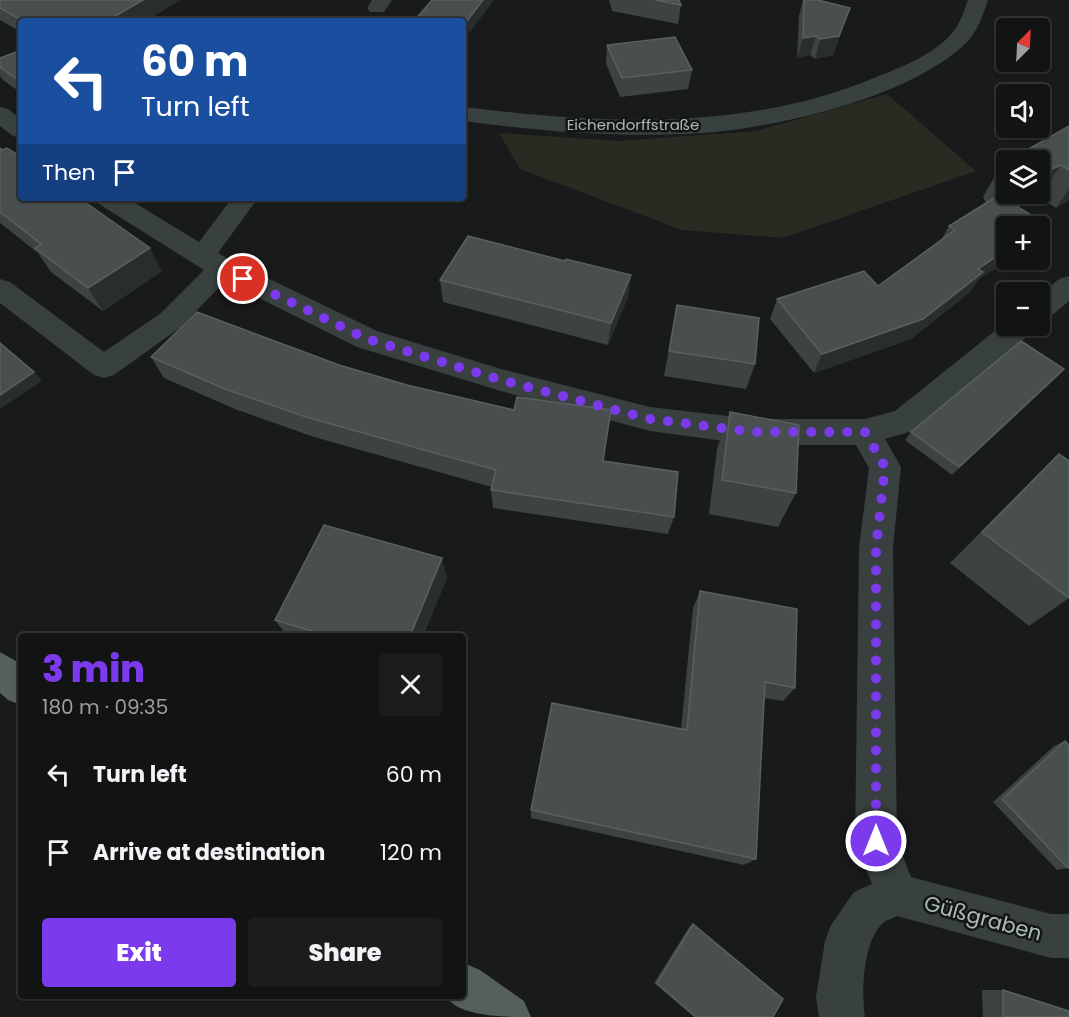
<!DOCTYPE html>
<html lang="en">
<head>
<meta charset="utf-8">
<style>
	body { margin:0; font-family:Poppins,sans-serif; background:#1b1d1d; color:#f1f3f6; height:100vh; display:flex; flex-direction:column; font-size:22px; white-space:nowrap }
	* { box-sizing:border-box; margin:0 }
	p { font-size:20px; color:#9c9ea0 }
	.icon { flex:none; width:33px; height:33px; fill:none; stroke:currentColor; stroke-width:2; stroke-linecap:round; stroke-linejoin:round }
	.map { position:relative; flex:1; overflow:hidden }
	.sheet { position:absolute; left:18px; top:633px; width:448px; height:366px; display:flex; flex-direction:column; background:#121414; border-radius:6px; box-shadow:0 2px 4px #0004,0 0 0 2px #313334 }
	.sheet>* { flex:none }
	.guide { position:absolute; left:18px; top:18px; width:448px; height:183px; border-radius:6px; box-shadow:0 2px 4px #0004,0 0 0 2px #313334; background:#1a4fa0; color:#fff; overflow:hidden }
	.needle { width:39px; rotate:24deg }
	.fabs { position:absolute; left:996px; top:18px; display:grid; gap:12px }
	.fabs a { display:grid; place-items:center; width:54px; height:54px; border-radius:6px; background:#121414; box-shadow:0 2px 4px #0004,0 0 0 2px #313334; font-size:30px }
	.pin { position:absolute; display:grid; place-items:center; width:51px; height:51px; color:#fff; margin:-26px; border:3px solid #fff; border-radius:50%; box-shadow:0 2px 6px #0007 }
	.me { position:absolute; width:66px; margin:-33px; rotate:0deg; stroke-linejoin:round; filter:drop-shadow(0 0 4px #0008) }
	.turn { display:flex; align-items:center; gap:21px; height:126px; padding:0 24px; font-size:27px }
	.turn .icon { width:78px; height:78px; stroke-width:2.5 }
	.turn b { display:block; font-size:42px; line-height:51px }
	.then { display:flex; align-items:center; height:57px; padding:0 24px; background:#0003; gap:12px; font-size:22px }
	.round { display:grid; place-items:center; flex:none; width:63px; height:63px; border-radius:6px; background:#1b1d1d }
	.headline { display:flex; align-items:center; justify-content:space-between; height:102px; padding:0 24px }
	h1 { font-size:36px; font-weight:800; line-height:45px; color:#7c3aed }
	.button { display:flex; gap:12px; margin-top:auto; padding:12px 24px }
	.button a { flex:1; height:69px; border-radius:6px; background:#7c3aed; color:#fff; font-size:24px; font-weight:800; line-height:69px; text-align:center }
	.button a+a { background:#1b1d1d; color:#f1f3f6 }
	ul { padding:0; list-style:none }
	li { display:flex; align-items:center; gap:18px; height:78px; padding:0 24px }
	li div { flex:1 }
	li b { display:block; font-size:22px }
	li em { font-style:normal }
	.map>svg:first-child { display:block }
</style>
</head>
<body>
<div class="map">
<svg width="1069" height="1017" viewBox="0 0 1069 1017">
	<rect width="100%" height="100%" fill="#181a1b"/>
	<polygon fill="#292b22" points="887,94 976,171 783,238 682,230 520,169 499,133 619,141 756,131"/>
	<g fill="none" stroke-linecap="round" stroke-linejoin="round">
		<g fill="#394040" fill-rule="evenodd">
			<polygon points="372,0 392,0 384,12 370,12 367,8"/>
			<path d="M968,0H988C983,15 977,33 965,44C906,100 766,131 686,134C612,137 537,131 464,121V107C601,124 743,132 874,78C899,68 934,55 952,33C960,24 964,11 968,0Z"/>
			<polygon points="0,107 8,109 21,119 21,138 13,136 0,126"/>
			<path d="M95,198H127L199,242L232,198H258L218,253L232,261L377,331L501,369L650,407L754,419H865L895,411L1006,322V326H1035L1031,333L916,430L885,439L901,467L893,548L897,841L911,877L1051,914H1069V958H1051L897,916C894,918 887,920 884,922C863,940 861,991 865,1017H819L816,997L825,941L831,925L854,892L872,884L855,841L859,548L869,468L856,445H754L650,431L501,391L357,347L225,281L181,327L114,375L104,378L94,375L0,303V279L10,282L104,352L161,313L204,270L99,204Z"/>
			<polygon points="1069,276 1069,301 1050,317 1040,320 1040,295 1059,279"/>
		</g>
		<g fill="#555f5e" fill-rule="evenodd">
			<polygon points="0,652 21,664 21,705 8,700 0,693"/>
			<path d="M464,963L480,970L524,1001L531,1017C505,1017 458,1017 446,996H464Z"/>
		</g>
	</g>
	<g fill="#3d4243">
		<polygon points="0,0 180,0 145,21 21,21 21,32 0,20"/>
		<polygon points="609,0 679,0 681,5 678,24 612,11"/>
		<polygon points="803,0 818,0 850,8 833,55 815,59 810,55 797,58 799,16"/>
		<polygon points="607,45 692,70 688,89 620,97 606,64"/>
		<polygon points="21,50 21,93 3,80 0,76 0,58"/>
		<polygon points="1069,126 1069,200 1056,208 1040,197 1018,207 1045,224 1040,232 1040,226 978,280 970,292 911,339 814,373 770,319 777,299 878,286 941,240 949,226 986,203 983,197 1002,164 1006,162 1006,194 1040,194"/>
		<polygon points="0,148 162,271 103,311 51,272 38,253 0,223"/>
		<polygon points="440,280 628,297 608,345 443,302"/>
		<polygon points="677,305 755,364 746,389 664,376"/>
		<polygon points="151,357 339,365 603,462 674,517 668,534 493,508 491,490 492,487 314,437 235,409 164,378"/>
		<polygon points="1056,378 952,475 905,440 911,432"/>
		<polygon points="730,412 796,493 778,527 709,514 717,449"/>
		<polygon points="1059,454 1069,598 1029,626 950,563"/>
		<polygon points="447,578 423,636 287,636 275,620"/>
		<polygon points="700,591 795,688 783,701 764,698 756,859 744,865 531,818 531,810 681,729 693,608"/>
		<polygon points="1065,741 1068,868 1057,870 993,802 1054,746"/>
		<polygon points="693,924 773,1017 694,1017 654,983 690,926"/>
		<polygon points="982,990 1003,990 1069,1017 983,1017"/>
	</g>
	<g fill="#292d2e">
		<polygon points="143,0 180,0 145,21 107,21"/>
		<polygon points="483,0 494,0 464,40 464,25"/>
		<polygon points="850,8 833,55 815,59 820,39"/>
		<polygon points="816,36 810,55 797,58 803,38"/>
		<polygon points="465,143 466,153 464,156 464,145"/>
		<polygon points="1061,165 1040,197 994,218 1009,194 1040,194 1040,174"/>
		<polygon points="1069,189 1069,200 1056,208"/>
		<polygon points="150,248 162,271 103,311 88,288"/>
		<polygon points="1006,250 1006,260 1009,260 978,280 970,292 911,339 814,373 822,354 978,269"/>
		<polygon points="631,275 628,297 608,345 611,323"/>
		<polygon points="1064,369 1056,378 952,475 959,467"/>
		<polygon points="34,372 42,381 0,409 0,395"/>
		<polygon points="442,558 447,578 423,636 410,636"/>
	</g>
	<g fill="#494f4f" stroke="#586060" stroke-width="1.5">
		<polygon points="0,0 143,0 107,21 23,21 0,8"/>
		<polygon points="432,0 483,0 464,25 464,21 414,21"/>
		<polygon points="655,0 679,0 681,5"/>
		<polygon points="804,0 818,0 850,8 839,36 820,39 816,36 803,38"/>
		<polygon points="675,37 692,70 622,78 607,45"/>
		<polygon points="21,50 21,82 0,67 0,58"/>
		<polygon points="1069,126 1069,170 1061,165 1040,174 1040,160 1009,160"/>
		<polygon points="0,148 2,150 7,148 21,157 21,198 79,198 150,248 88,288 35,248 41,244 0,212"/>
		<polygon points="1006,162 1006,173 1002,164"/>
		<polygon points="999,195 1045,224 1040,227 1040,226 1006,226 1006,250 978,269 983,272 923,319 822,354 777,299 864,271 878,286 955,230 949,226"/>
		<polygon points="468,236 565,261 566,259 631,275 611,323 440,280"/>
		<polygon points="677,305 759,318 755,364 669,351"/>
		<polygon points="197,312 339,365 407,385 514,410 517,397 611,410 603,461 678,472 674,517 491,490 496,470 306,417 225,389 151,357"/>
		<polygon points="1021,341 1064,369 959,467 911,432"/>
		<polygon points="0,343 34,372 0,395"/>
		<polygon points="730,412 799,425 796,493 722,480"/>
		<polygon points="1059,454 1069,461 1069,598 982,532"/>
		<polygon points="324,525 442,558 410,636 328,636 275,620"/>
		<polygon points="700,591 797,609 795,688 765,682 756,859 531,810 552,703 687,730"/>
		<polygon points="1065,741 1069,745 1069,867 1068,868 1002,799"/>
		<polygon points="693,924 783,999 773,1017 696,1017 657,983"/>
		<polygon points="1003,990 1069,1011 1069,1017 1003,1017"/>
	</g>
	<g fill="none" stroke-linecap="round" stroke-linejoin="round">
		<polyline stroke="#7c3aed" stroke-width="10" stroke-dasharray="0 18" points="243,279 367,339 501,380 650,419 754,432 865,432 885,467 876,548 876,841"/>
	</g>
	<g text-anchor="middle" dominant-baseline="central" stroke-width="5" stroke-linejoin="round" paint-order="stroke">
		<g font-size="15" fill="#abbbb8" stroke="#131516">
			<text x="633" y="124">Eichendorffstraße</text>
		</g>
		<g font-size="21" fill="#abbbb8" stroke="#131516">
			<text transform="translate(983 918) rotate(15)">Güßgraben</text>
		</g>
	</g>
</svg>
<div class="fabs">
<a><svg class="needle" viewBox="-14 -14 28 28"><path d="M0-13l5 13h-10z" fill="#e53935"/><path d="M0 13l5-13h-10z" fill="#9c9ea0"/></svg></a>
<a><svg class="icon" aria-label="sound" viewBox="0 0 24 24"><path d="M4 9h4l5-4v14l-5-4H4zM17 9q2 3 0 6"/></svg></a>
<a><svg class="icon" aria-label="layers" viewBox="0 0 24 24"><path d="M12 4l9 5-9 5-9-5zM3 14l9 5 9-5"/></svg></a>
<a>+</a>
<a>−</a>
</div>
<div class="pin" style="left:243px;top:279px;background:#d93025"><svg class="icon" aria-label="arrive" viewBox="0 0 24 24"><path d="M6 21V4h12l-3 4 3 4H6"/></svg></div>
<svg class="me" style="left:876px;top:841px" viewBox="-20 -20 40 40"><circle r="17" fill="#7c3aed" stroke="#fff" stroke-width="3"/><path d="M0-11L8 9 0 5-8 9z" fill="#fff"/></svg>
<div class="guide">
<div class="turn"><svg class="icon" aria-label="left" viewBox="0 0 24 24"><path d="M17 20v-9H6M10 6l-5 5 5 5"/></svg><div><b>60 m</b>Turn left</div></div>
<div class="then">Then<svg class="icon" aria-label="arrive" viewBox="0 0 24 24"><path d="M6 21V4h12l-3 4 3 4H6"/></svg></div>
</div>
<section class="sheet">
<div class="headline"><div><h1>3 min</h1><p>180 m · 09:35</p></div><a class="round"><svg class="icon" aria-label="close" viewBox="0 0 24 24"><path d="M6 6l12 12M18 6L6 18"/></svg></a></div>
<ul>
<li><svg class="icon" aria-label="left" viewBox="0 0 24 24"><path d="M17 20v-9H6M10 6l-5 5 5 5"/></svg><div><b>Turn left</b></div><em>60 m</em></li>
<li><svg class="icon" aria-label="arrive" viewBox="0 0 24 24"><path d="M6 21V4h12l-3 4 3 4H6"/></svg><div><b>Arrive at destination</b></div><em>120 m</em></li>
</ul>
<div class="button"><a>Exit</a><a>Share</a></div>
</section>
</div>
</body>
</html>
